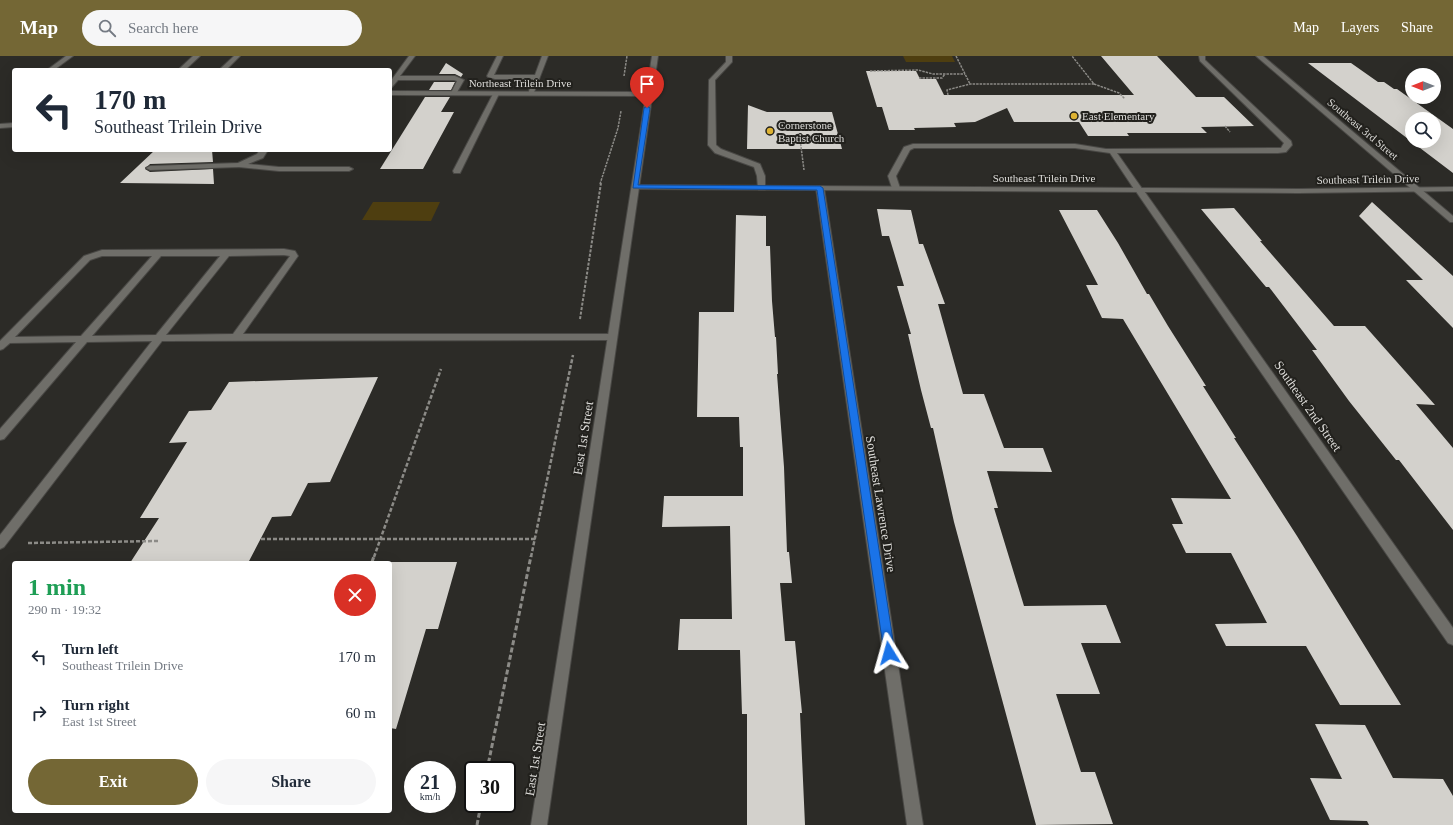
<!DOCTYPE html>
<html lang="en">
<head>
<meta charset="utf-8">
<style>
	body { margin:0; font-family:Georgia,serif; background:#f6f6f7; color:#1f2937; height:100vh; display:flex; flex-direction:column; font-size:15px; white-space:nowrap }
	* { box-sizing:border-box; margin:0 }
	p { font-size:13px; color:#747a83 }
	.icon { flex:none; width:22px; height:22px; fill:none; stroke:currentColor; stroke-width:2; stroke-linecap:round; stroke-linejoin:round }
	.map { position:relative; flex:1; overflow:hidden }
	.side { position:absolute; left:12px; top:505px; width:380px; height:252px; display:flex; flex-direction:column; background:#fff; border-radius:4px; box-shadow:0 4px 16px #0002 }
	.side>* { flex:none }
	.guide { position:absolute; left:12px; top:12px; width:380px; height:84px; border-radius:4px; box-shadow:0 4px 16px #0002; background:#fff; color:#1f2937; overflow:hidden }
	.needle { width:26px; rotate:270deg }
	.fabs { position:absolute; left:1405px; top:12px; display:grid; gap:8px }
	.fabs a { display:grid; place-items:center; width:36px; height:36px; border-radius:50%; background:#fff; box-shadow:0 4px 16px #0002; font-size:20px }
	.speed { position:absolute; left:404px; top:705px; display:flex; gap:8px; font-size:20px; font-weight:700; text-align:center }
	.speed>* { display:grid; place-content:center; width:52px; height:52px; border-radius:50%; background:#fff; box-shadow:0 4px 16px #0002; line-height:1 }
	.speed small { font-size:10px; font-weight:400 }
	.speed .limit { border:2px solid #111; border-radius:6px; background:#fff; color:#111 }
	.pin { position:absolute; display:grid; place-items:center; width:34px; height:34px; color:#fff; margin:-41px -17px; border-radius:50% 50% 50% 0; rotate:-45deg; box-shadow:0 0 4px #0007 }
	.pin .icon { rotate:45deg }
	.me { position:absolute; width:44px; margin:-22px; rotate:352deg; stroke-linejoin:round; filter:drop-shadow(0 0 3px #0008) }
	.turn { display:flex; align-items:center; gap:14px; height:84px; padding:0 16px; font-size:18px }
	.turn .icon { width:52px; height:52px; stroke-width:2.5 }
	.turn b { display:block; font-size:28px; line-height:34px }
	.round { display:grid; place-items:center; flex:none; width:42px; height:42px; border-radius:21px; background:#f6f6f7 }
	.summary { display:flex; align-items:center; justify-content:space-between; height:68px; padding:0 16px }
	h1 { font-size:24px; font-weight:700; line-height:30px; color:#1e9e55 }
	.action { display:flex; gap:8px; margin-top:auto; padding:8px 16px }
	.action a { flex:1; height:46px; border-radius:24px; background:#746735; color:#fff; font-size:16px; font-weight:700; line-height:46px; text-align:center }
	.action a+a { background:#f6f6f7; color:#1f2937 }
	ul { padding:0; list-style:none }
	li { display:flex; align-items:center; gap:12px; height:56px; padding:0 16px }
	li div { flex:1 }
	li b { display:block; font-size:15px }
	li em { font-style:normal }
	header { display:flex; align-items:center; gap:24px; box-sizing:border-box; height:56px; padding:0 20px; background:#746735; color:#fff }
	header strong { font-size:19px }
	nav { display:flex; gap:22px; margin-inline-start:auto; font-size:14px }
	.search { width:280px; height:36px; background:#f6f6f7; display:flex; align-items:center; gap:10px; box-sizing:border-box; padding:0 14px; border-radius:22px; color:#747a83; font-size:15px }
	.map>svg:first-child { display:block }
</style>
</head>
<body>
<header>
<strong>Map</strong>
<div class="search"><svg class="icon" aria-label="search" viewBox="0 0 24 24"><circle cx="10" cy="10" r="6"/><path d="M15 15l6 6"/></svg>Search here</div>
<nav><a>Map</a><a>Layers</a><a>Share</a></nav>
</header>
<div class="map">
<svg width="1453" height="769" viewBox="0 0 1453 769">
	<rect width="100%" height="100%" fill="#2c2b27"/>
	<g fill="#4e3e10">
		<polygon points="903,0 952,0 955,6 906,6"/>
		<polygon points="373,146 440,146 431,165 362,164"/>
	</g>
	<g fill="#d3d1cc" fill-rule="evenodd">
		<polygon points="1101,0 1157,0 1196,41 1224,41 1254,70 1201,71 1207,77 1127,77 1129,80 1088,80 1079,66 1014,66 1007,52 975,66 954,67 956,71 914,72 915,74 889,74 882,51 877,51 866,15 916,15 920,23 936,23 944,39 1134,39"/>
		<polygon points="446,7 463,18 461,21 455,18 439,18"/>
		<path d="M1308,7H1351L1378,26H1384L1394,33H1397L1453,73V117ZM1412,63H1434V85H1412Z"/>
		<polygon points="434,26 455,26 451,34 429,34"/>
		<polygon points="425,41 450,41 441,56 454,56 423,113 380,113"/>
		<polygon points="748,49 767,56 832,56 842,93 747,93"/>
		<polygon points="155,94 212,94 213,106 150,108 145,113 150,116 213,113 214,128 120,127"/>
		<polygon points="1372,146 1453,220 1453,272 1406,224 1423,224 1359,160"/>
		<polygon points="1234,152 1262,185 1260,185 1334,270 1365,270 1435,349 1416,348 1453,392 1453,474 1399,404 1396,404 1349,345 1312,294 1317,294 1269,231 1266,231 1201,153"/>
		<polygon points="877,153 911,154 919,188 923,188 945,248 938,248 963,338 984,338 1004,392 1043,392 1052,416 987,415 998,452 994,452 1024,550 1106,549 1121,587 1081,587 1100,638 1056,638 1081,716 1095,716 1113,768 1036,769 954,466 933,372 931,372 921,334 908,278 911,278 897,230 904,230 889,180 882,180"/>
		<polygon points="1059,154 1097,154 1118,187 1147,238 1149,238 1168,270 1206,330 1203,330 1236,382 1234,382 1297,480 1401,649 1340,649 1306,590 1226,590 1215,568 1267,567 1231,497 1186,497 1172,468 1183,468 1171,442 1231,443 1123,263 1102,262 1086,229 1098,229"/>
		<polygon points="736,159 766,160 766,190 770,190 772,245 775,281 776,281 778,318 777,318 784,411 787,496 789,496 792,527 780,527 785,585 795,585 802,657 800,657 805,769 747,769 747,658 742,658 740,594 678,594 680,563 732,563 730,470 662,471 664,440 743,440 743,391 740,391 739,361 697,361 699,256 734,256"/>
		<polygon points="378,321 330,426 308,427 291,460 272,461 248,507 130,507 159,462 140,462 187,386 169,387 189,355 211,354 229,326"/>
		<polygon points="390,506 457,506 438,573 426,573 396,673 390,672"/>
		<polygon points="1315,668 1365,669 1393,722 1443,723 1453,740 1453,769 1369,769 1367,765 1330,764 1310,722 1342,723"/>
	</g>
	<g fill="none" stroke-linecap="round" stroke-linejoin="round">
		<defs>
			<g id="service">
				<polygon points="66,0 73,0 54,14 47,14"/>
				<polygon points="193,0 200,0 185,14 178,14"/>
				<polygon points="409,0 415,0 400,20 455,20 464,24 456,38 451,37 457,25 454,24 398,24 392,31 390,32 390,26"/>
				<polygon points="497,0 503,0 494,19 535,19 542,0 548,0 533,39 528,38 533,23 495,23 488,21 487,20"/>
				<polygon points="726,0 732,0 732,6 715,24 716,89 721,93 760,108 765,120 765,134 759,134 758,132 757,120 754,111 715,97 708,89 709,24 726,6"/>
				<polygon points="1199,0 1205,0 1205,4 1291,85 1292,89 1286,96 1278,97 1117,97 1143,134 1139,136 1136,136 1110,97 1075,92 914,92 910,94 896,120 900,132 896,134 892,132 888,120 904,91 913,88 1075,88 1106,93 1281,92 1284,87 1200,5"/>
				<polygon points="496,36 499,38 461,115 460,117 454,117 453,115 493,38"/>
				<polygon points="260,94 268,94 263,102 248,108 279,111 349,111 353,113 349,115 279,115 239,111 150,114 146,112 150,110 238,107 257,98"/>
				<path d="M284,193L295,195L298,200L243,278H612L617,281L612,284L162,285L4,491L0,493V479L152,285L87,286L4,383L0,384V373L76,286L10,287L3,293L0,294V285L84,200L102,194ZM284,199L290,200L233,278L166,279L229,200ZM102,200H152L81,280L15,281L90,204ZM161,200H220L156,279L92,280Z"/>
			</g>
			<g id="minor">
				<polygon points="234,0 240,0 226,14 219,14"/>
				<polygon points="1256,0 1263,0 1453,160 1453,166 1450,166"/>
				<polygon points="817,130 823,130 824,132 923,769 907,769 816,132"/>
				<polygon points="1136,132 1142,132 1453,572 1453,589 1448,587 1135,134"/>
			</g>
			<g id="tertiary">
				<polygon points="390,35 649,36 652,38 649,40 390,39"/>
				<polygon points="14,67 14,71 0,72 0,68"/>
				<polygon points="632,129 1298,133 1453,131 1453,135 1298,137 635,133 632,133"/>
			</g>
			<polygon id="secondary" points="652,0 658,0 547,769 531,769"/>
		</defs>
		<use href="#service" stroke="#494845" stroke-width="2"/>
		<use href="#minor" stroke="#494845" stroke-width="2"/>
		<use href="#tertiary" stroke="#494845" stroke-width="2"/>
		<use href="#secondary" stroke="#494845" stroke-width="2"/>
		<g stroke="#8c8b87" stroke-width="1.5" stroke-dasharray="2.5 1" stroke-linecap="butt">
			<polyline points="956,0 970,28"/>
			<polyline points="870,15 918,14 933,18 965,18"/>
			<polyline points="624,20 627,0"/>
			<polyline points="919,22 942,22 945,18"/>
			<polyline points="1094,28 1119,37 1125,43"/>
			<polyline points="948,39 947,34 970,28 1094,28 1072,0"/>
			<polyline points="1225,70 1230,76"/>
			<polyline points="797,78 800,83 804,114"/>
			<polyline points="600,128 618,72 621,55"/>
		</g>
		<polyline stroke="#8c8b87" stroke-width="2" stroke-dasharray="3 1.5" stroke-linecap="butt" points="580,263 601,127"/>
		<g stroke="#8c8b87" stroke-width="2.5" stroke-dasharray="4 2" stroke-linecap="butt">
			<polyline points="261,483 536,483"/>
			<polyline points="28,487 159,485"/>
			<polyline points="374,501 441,313"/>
			<polyline points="531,501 573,299"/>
		</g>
		<g stroke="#8c8b87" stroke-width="3" stroke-dasharray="5 2.5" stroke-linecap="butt">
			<polyline points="372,506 374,500"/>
			<polyline points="487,714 531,500"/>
			<polyline points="477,769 481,748"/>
		</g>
		<use href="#service" fill="#6f6e69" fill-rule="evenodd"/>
		<use href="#minor" fill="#6f6e69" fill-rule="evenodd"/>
		<use href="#tertiary" fill="#6f6e69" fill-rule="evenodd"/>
		<use href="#secondary" fill="#6f6e69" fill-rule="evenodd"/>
	</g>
	<polygon fill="#1a73e8" stroke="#114b97" points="647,50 650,52 638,129 820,130 823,132 895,597 893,600 889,602 885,600 884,597 817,134 633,132 644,52"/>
	<g fill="#ddb233" stroke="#22211d" stroke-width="1.5">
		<circle cx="1074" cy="60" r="4"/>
		<circle cx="770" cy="75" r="4"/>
	</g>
	<g text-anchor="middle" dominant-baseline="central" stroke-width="4" stroke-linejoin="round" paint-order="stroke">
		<g font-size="11" fill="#deddda" stroke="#22211d">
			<text x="520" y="27">Northeast Trilein Drive</text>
			<text transform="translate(1363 73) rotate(40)">Southeast 3rd Street</text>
			<text x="1044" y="122">Southeast Trilein Drive</text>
			<text transform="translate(1368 123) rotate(-1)">Southeast Trilein Drive</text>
		</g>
		<g font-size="11" fill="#deddda" stroke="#22211d" text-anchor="start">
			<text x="1082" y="60">East Elementary</text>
			<text x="778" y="69">Cornerstone<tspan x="778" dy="13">Baptist Church</tspan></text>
		</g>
		<g font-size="13" fill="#deddda" stroke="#22211d">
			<text transform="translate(1308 350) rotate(55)">Southeast 2nd Street</text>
			<text transform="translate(583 382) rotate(-81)">East 1st Street</text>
			<text transform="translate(881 448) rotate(81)">Southeast Lawrence Drive</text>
			<text transform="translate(535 703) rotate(-81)">East 1st Street</text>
		</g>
	</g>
</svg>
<div class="fabs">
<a><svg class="needle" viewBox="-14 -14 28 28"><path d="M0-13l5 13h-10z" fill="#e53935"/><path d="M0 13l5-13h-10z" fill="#747a83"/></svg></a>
<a><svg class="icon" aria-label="search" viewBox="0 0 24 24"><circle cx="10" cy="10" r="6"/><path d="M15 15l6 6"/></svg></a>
</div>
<div class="speed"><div>21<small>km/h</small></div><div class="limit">30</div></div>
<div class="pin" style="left:647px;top:52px;background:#d93025"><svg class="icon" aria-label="arrive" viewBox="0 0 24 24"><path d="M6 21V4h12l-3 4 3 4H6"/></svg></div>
<svg class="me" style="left:889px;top:597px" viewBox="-20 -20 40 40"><path d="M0-17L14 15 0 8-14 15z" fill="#1a73e8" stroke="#fff" stroke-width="4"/></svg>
<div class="guide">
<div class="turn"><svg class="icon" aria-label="left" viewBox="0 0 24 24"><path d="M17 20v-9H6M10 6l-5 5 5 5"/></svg><div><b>170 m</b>Southeast Trilein Drive</div></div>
</div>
<section class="side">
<div class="summary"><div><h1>1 min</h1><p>290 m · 19:32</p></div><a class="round" style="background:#d93025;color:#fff"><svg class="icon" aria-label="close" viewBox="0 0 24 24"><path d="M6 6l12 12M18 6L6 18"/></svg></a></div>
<ul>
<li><svg class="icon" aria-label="left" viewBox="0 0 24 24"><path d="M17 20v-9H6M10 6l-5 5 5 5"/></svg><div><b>Turn left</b><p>Southeast Trilein Drive</p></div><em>170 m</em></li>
<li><svg class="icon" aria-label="right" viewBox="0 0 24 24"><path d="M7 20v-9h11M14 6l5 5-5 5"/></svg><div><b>Turn right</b><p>East 1st Street</p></div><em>60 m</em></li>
</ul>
<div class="action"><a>Exit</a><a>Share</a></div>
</section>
</div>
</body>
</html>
